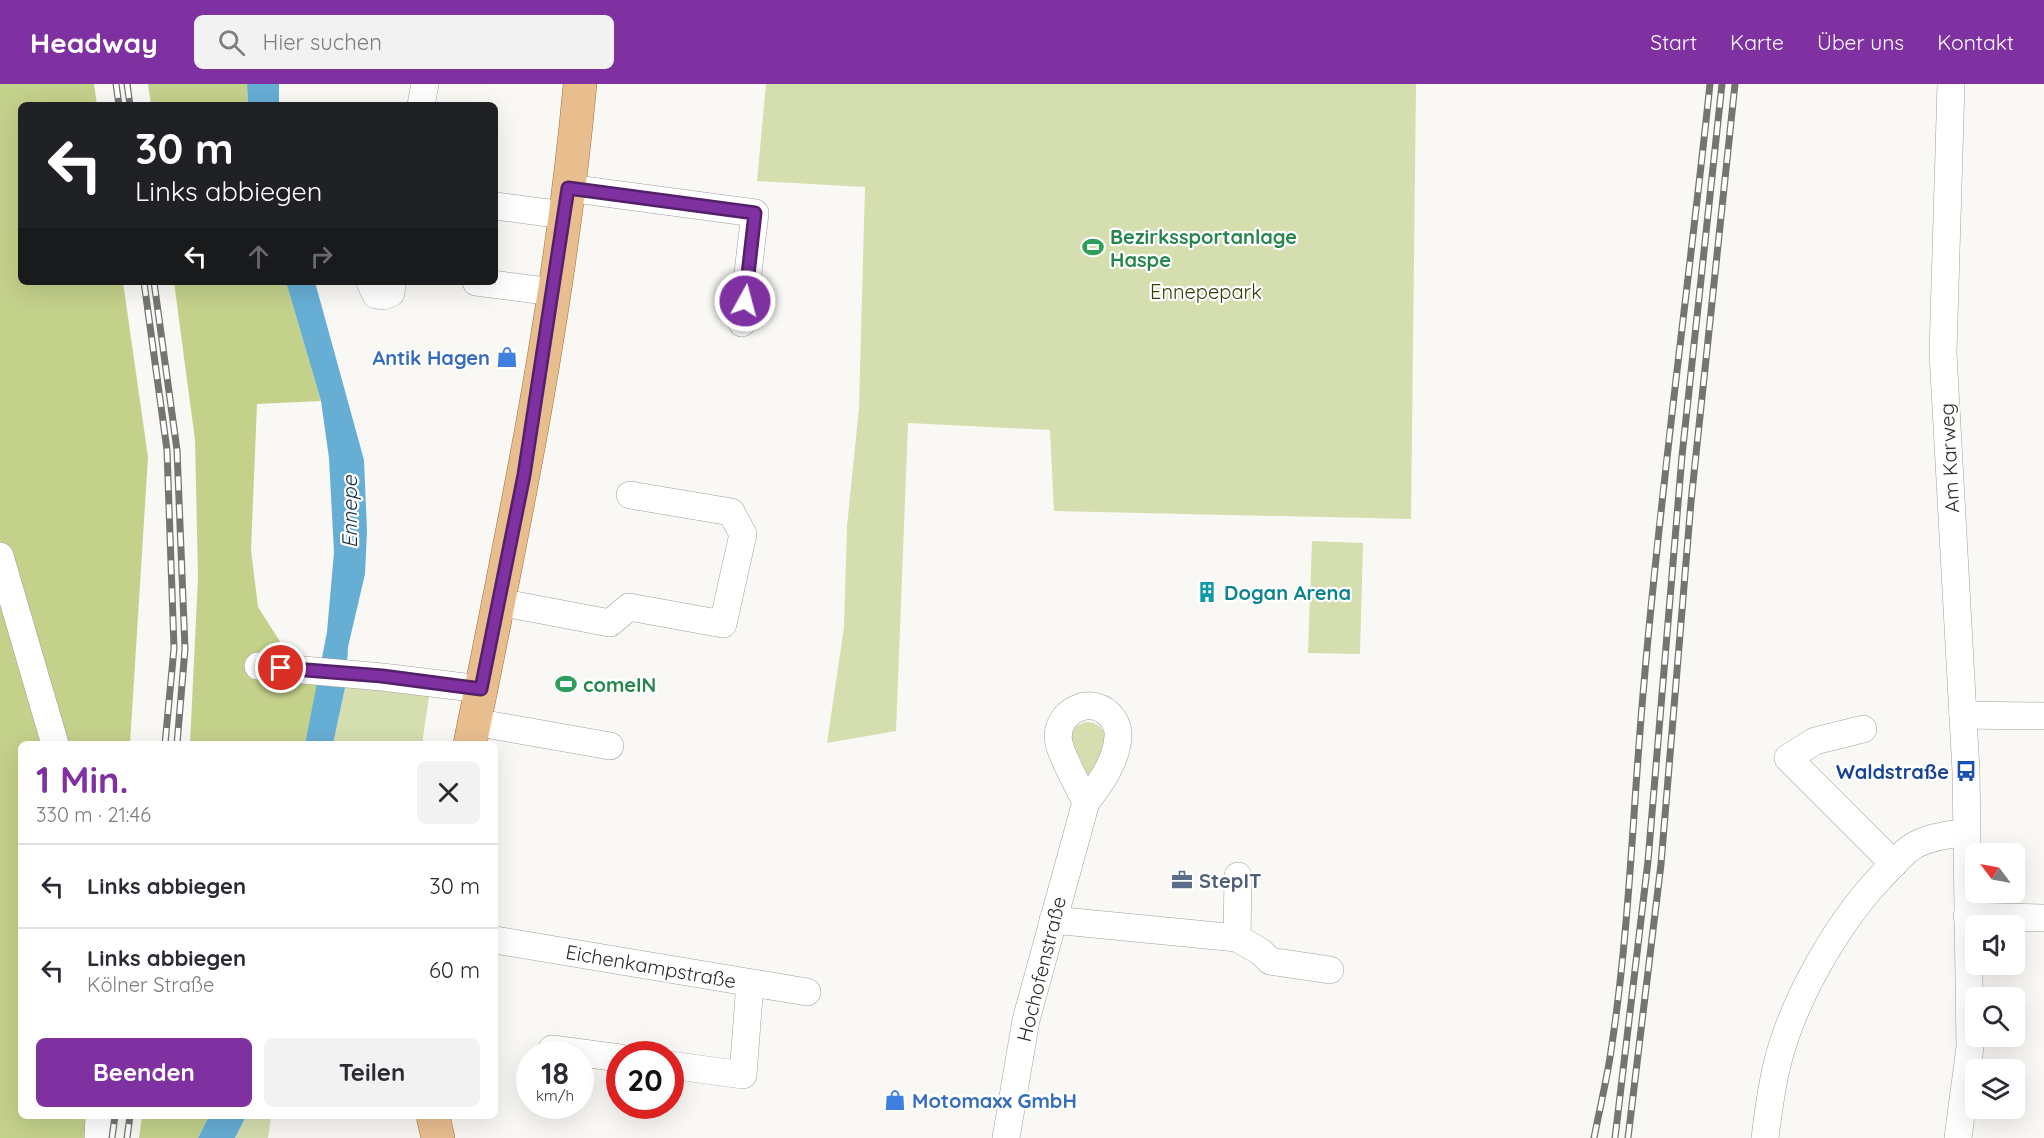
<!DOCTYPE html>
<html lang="de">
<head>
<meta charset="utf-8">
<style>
	body { margin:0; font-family:Quicksand,sans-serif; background:#f2f2f3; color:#2b2b33; height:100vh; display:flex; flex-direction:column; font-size:22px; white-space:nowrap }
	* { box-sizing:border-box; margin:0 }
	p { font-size:20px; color:#7c7c81 }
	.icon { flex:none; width:33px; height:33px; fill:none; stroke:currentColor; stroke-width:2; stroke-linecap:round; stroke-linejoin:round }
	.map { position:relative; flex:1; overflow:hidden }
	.details { position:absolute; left:18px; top:657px; width:480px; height:378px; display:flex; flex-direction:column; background:#fff; border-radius:9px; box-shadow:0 6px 24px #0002 }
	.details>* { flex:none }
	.banner { position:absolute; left:18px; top:18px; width:480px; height:183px; border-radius:9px; box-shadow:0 6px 24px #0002; background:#202124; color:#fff; overflow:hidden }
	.needle { width:39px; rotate:302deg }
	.controls { position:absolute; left:1965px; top:759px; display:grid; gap:12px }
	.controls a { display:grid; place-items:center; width:60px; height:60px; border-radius:9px; background:#fff; box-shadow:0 6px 24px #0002; font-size:30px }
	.speed { position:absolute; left:516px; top:957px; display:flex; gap:12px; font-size:30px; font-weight:700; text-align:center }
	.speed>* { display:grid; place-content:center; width:78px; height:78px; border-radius:50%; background:#fff; box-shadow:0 6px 24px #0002; line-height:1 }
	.speed small { font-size:15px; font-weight:400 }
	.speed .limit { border:9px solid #d22; background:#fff; color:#111 }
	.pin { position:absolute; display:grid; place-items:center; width:51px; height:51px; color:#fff; margin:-26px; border:3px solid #fff; border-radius:50%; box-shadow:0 2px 6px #0007 }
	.me { position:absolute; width:66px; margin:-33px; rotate:7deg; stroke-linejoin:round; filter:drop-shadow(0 0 4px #0008) }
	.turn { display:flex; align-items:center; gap:21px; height:126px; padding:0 18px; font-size:27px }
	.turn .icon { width:78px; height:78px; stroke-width:2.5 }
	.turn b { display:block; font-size:42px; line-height:51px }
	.lanes { display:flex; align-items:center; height:57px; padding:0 18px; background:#0003; justify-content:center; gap:30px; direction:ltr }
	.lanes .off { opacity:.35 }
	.round { display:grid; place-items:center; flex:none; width:63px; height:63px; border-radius:9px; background:#f2f2f3 }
	.headline { display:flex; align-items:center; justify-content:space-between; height:102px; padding:0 18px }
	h1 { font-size:36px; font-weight:700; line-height:45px; color:#7f31a2 }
	.cta { display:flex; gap:12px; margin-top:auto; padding:12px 18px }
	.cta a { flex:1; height:69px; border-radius:9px; background:#7f31a2; color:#fff; font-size:24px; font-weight:700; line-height:69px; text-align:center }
	.cta a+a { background:#f2f2f3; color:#2b2b33 }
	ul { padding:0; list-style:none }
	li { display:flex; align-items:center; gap:18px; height:84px; padding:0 18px; border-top:2px solid #e1e1e2 }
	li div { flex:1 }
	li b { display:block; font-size:22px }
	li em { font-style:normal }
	header { display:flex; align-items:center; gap:36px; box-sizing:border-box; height:84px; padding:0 30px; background:#7f31a2; color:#fff }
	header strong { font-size:28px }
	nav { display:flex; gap:33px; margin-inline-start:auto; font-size:21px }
	.search { width:420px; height:54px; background:#f2f2f3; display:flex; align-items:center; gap:15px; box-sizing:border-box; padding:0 21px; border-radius:9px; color:#7c7c81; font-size:22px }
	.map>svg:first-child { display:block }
</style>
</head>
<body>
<header>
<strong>Headway</strong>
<div class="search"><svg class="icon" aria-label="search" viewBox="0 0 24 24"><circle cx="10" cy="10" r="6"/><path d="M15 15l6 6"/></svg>Hier suchen</div>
<nav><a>Start</a><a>Karte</a><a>Über uns</a><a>Kontakt</a></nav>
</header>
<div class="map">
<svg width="2044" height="1054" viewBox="0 0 2044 1054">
	<rect width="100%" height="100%" fill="#f9f8f4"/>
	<g fill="#d5deaf">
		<polygon points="766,0 1416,0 1411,435 1054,427 1050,346 908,339 896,647 827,659 844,543 847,442 859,324 865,103 757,97"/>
		<polygon points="1312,457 1363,459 1360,570 1308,569"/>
		<polygon points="346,599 431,599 422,660 333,660"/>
		<path d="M1085,638C1096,637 1108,646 1106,659C1104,670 1094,684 1089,695L1069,658L1075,643Z"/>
		<polygon points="246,1032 271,1032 268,1054 235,1054"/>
	</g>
	<g fill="#c4d18b">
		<polygon points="0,0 94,0 97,21 21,21 21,198 123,198 148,373 130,660 57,660 0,466"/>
		<polygon points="148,0 247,0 248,21 151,21"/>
		<polygon points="174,198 286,198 321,317 257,320 251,466 258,523 288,570 319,594 305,660 190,660 198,493 195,356"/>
		<polygon points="0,477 53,660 21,660 21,1032 92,1032 91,1054 0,1054"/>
		<polygon points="142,1032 209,1032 198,1054 139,1054"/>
	</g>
	<g fill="#67aed5">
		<polygon points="247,0 279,0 279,21 248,21"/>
		<polygon points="286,198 315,198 364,376 367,447 365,490 348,563 346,599 333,660 305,660 327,548 334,468 329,374 321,317"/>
		<polygon points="209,1032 246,1032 235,1054 198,1054"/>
	</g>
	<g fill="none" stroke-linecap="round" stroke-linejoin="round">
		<defs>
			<g id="minor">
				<polyline points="1951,0 1943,269 1966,687 1970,963 1958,1054"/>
				<polyline points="421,21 425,0"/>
				<polyline points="568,104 755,129 742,239"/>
				<polyline points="495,122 564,131"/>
				<polyline points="370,198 376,211 383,212 391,209 392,198"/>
				<polyline points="476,198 553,208"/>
				<polyline points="0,472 55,660"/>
				<polyline points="499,518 610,539 629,523 723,540 743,450 731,428 630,411"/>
				<polyline points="258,582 382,593 481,605"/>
				<polyline points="1963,631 2044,632"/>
				<polyline points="474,638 610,662"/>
				<polyline points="1863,645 1815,657 1788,674 1894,780"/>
				<polyline points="1967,832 2044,834"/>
				<polyline points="1053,836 1237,854 1238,792"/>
				<polyline points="1237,854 1261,868 1270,877 1330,886"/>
				<polyline points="495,856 807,908"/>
				<polyline points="552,965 620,974"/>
				<polyline points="670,981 743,991 750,899"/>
				<polyline points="98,1054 99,1032"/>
				<path d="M1006,1054L1026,936L1086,718C1100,700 1117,677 1118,652C1119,646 1116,640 1113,635C1094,607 1052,628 1059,659C1062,674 1079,703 1086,718"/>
				<path d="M1765,1054C1768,1030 1771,1005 1777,981C1792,918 1836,841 1880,794C1891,783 1903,767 1917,760C1933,752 1950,750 1966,749"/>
			</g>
			<g id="major">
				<path d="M470,660C514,442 560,222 580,0"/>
				<polyline points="433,1032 438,1054"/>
			</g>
		</defs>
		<use href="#minor" stroke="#9f9f9b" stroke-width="28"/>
		<use href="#major" stroke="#9c6e3b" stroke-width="34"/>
		<use href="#minor" stroke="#fff" stroke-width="27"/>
		<use href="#major" stroke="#e8be8f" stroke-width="33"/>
		<defs>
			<g id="rail">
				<polyline points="116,0 119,21"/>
				<polyline points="127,0 130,21"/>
				<polyline points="144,198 167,366 174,564 165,660"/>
				<polyline points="154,198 177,366 185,565 177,660"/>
				<polyline points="112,1054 115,1032"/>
				<polyline points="127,1054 130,1032"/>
				<path d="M1594,1054C1600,1023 1608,991 1612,960C1630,840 1633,719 1644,599C1661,399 1689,200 1710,0"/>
				<polyline points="1615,1054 1648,777 1682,372 1722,0"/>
				<polyline points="1628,1054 1661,780 1691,418 1735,0"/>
			</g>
		</defs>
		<use href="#rail" stroke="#747471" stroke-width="7"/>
		<use href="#rail" stroke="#fff" stroke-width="4.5" stroke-dasharray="14" stroke-linecap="butt"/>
	</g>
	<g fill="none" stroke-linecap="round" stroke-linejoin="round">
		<defs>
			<polyline id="route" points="281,584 382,592 481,605 524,391 568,104 755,129 745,217"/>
		</defs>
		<use href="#route" stroke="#532069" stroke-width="15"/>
		<use href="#route" stroke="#7f31a2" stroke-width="10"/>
	</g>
	<defs>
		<symbol id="stadium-bare" viewBox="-9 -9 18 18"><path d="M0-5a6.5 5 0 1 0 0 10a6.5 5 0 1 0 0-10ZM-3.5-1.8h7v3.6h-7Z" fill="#2e9e5b" stroke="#fff" stroke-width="2.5" paint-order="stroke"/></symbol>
		<symbol id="shop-bare" viewBox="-9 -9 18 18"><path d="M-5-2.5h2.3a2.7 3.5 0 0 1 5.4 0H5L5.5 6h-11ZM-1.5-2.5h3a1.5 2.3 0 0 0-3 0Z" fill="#3f7fe0" stroke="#fff" stroke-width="2.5" paint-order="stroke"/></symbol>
		<symbol id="building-bare" viewBox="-9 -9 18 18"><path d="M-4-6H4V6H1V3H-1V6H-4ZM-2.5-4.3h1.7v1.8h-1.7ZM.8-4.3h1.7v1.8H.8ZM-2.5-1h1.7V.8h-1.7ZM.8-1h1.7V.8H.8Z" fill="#0f9aa8" stroke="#fff" stroke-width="2.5" paint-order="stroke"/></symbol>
		<symbol id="bus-bare" viewBox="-9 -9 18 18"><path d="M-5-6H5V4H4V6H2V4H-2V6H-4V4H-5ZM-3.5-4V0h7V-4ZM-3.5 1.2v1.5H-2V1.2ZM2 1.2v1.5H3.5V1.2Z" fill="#1a4fb4" stroke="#fff" stroke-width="2.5" paint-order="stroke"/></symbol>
		<symbol id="office-bare" viewBox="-9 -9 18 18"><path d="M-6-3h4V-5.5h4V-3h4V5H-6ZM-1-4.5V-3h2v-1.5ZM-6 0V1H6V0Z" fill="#5c6f8a" stroke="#fff" stroke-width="2.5" paint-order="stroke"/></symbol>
	</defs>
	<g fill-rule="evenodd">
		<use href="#stadium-bare" x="1078" y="148" width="30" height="30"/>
		<use href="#shop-bare" x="492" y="258" width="30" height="30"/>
		<use href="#building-bare" x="1192" y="493" width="30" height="30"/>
		<use href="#stadium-bare" x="551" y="585" width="30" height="30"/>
		<use href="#bus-bare" x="1951" y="672" width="30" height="30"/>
		<use href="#office-bare" x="1167" y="781" width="30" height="30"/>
		<use href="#shop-bare" x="880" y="1001" width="30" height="30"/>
	</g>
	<g text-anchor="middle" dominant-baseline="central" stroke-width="4.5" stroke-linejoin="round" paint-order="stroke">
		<g font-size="20" font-weight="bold" fill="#27864d" stroke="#fff" text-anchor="start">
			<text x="1110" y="152">Bezirkssportanlage<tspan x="1110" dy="23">Haspe</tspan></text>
			<text x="583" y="600">comeIN</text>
		</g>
		<g font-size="20" fill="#373d07" stroke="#fff">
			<text x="1206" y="207">Ennepepark</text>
		</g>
		<g font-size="20" font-weight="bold" fill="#366cbe" stroke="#fff" text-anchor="end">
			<text x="490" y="273">Antik Hagen</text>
			<text x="912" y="1016" text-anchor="start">Motomaxx GmbH</text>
		</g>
		<g font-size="20" fill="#2c2c2a" stroke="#fff">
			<text transform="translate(1949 374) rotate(-93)">Am Karweg</text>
			<text transform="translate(651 882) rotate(10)">Eichenkampstraße</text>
			<text transform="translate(1041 885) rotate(-76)">Hochofenstraße</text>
		</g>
		<g font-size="20" font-weight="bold" fill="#0d838f" stroke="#fff" text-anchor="start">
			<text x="1224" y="508">Dogan Arena</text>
		</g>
		<g font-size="20" font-weight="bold" fill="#164399" stroke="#fff" text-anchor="end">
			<text x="1949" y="687">Waldstraße</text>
		</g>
		<g font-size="20" font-weight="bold" fill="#4e5e75" stroke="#fff" text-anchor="start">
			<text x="1199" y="796">StepIT</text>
		</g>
		<g font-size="21" font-style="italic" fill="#0f3041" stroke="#fff">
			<text transform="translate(349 428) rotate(-90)">Ennepe</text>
		</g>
	</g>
</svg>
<div class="controls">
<a><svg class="needle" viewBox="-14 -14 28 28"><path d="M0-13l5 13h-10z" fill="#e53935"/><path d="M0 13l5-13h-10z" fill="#7c7c81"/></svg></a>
<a><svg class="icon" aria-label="sound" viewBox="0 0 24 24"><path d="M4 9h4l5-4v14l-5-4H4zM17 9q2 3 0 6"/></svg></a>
<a><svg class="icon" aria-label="search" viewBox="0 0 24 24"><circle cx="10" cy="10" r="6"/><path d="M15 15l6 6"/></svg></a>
<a><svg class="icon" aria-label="layers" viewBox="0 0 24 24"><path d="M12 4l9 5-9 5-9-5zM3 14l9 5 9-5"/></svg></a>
</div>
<div class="speed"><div>18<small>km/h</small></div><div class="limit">20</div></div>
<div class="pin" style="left:281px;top:584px;background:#d93025"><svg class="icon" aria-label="arrive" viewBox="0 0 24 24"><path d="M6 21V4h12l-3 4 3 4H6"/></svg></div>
<svg class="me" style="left:745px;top:217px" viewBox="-20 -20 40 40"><circle r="17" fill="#7f31a2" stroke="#fff" stroke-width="3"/><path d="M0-11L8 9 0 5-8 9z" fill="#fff"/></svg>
<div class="banner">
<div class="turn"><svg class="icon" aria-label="left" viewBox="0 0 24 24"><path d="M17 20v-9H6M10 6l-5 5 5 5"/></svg><div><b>30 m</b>Links abbiegen</div></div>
<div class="lanes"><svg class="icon" aria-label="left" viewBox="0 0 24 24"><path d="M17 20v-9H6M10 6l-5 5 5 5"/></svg><svg class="icon off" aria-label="ahead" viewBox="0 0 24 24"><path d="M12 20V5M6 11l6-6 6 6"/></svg><svg class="icon off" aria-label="right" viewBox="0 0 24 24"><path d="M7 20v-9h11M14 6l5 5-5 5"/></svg></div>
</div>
<section class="details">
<div class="headline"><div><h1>1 Min.</h1><p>330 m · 21:46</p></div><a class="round"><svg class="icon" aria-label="close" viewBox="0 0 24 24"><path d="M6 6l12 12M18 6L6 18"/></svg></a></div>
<ul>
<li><svg class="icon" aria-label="left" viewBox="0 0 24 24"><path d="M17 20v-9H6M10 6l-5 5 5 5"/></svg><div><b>Links abbiegen</b></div><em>30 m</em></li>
<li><svg class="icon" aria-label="left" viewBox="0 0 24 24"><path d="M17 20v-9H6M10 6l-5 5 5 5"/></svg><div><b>Links abbiegen</b><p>Kölner Straße</p></div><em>60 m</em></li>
</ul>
<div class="cta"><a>Beenden</a><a>Teilen</a></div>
</section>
</div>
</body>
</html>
